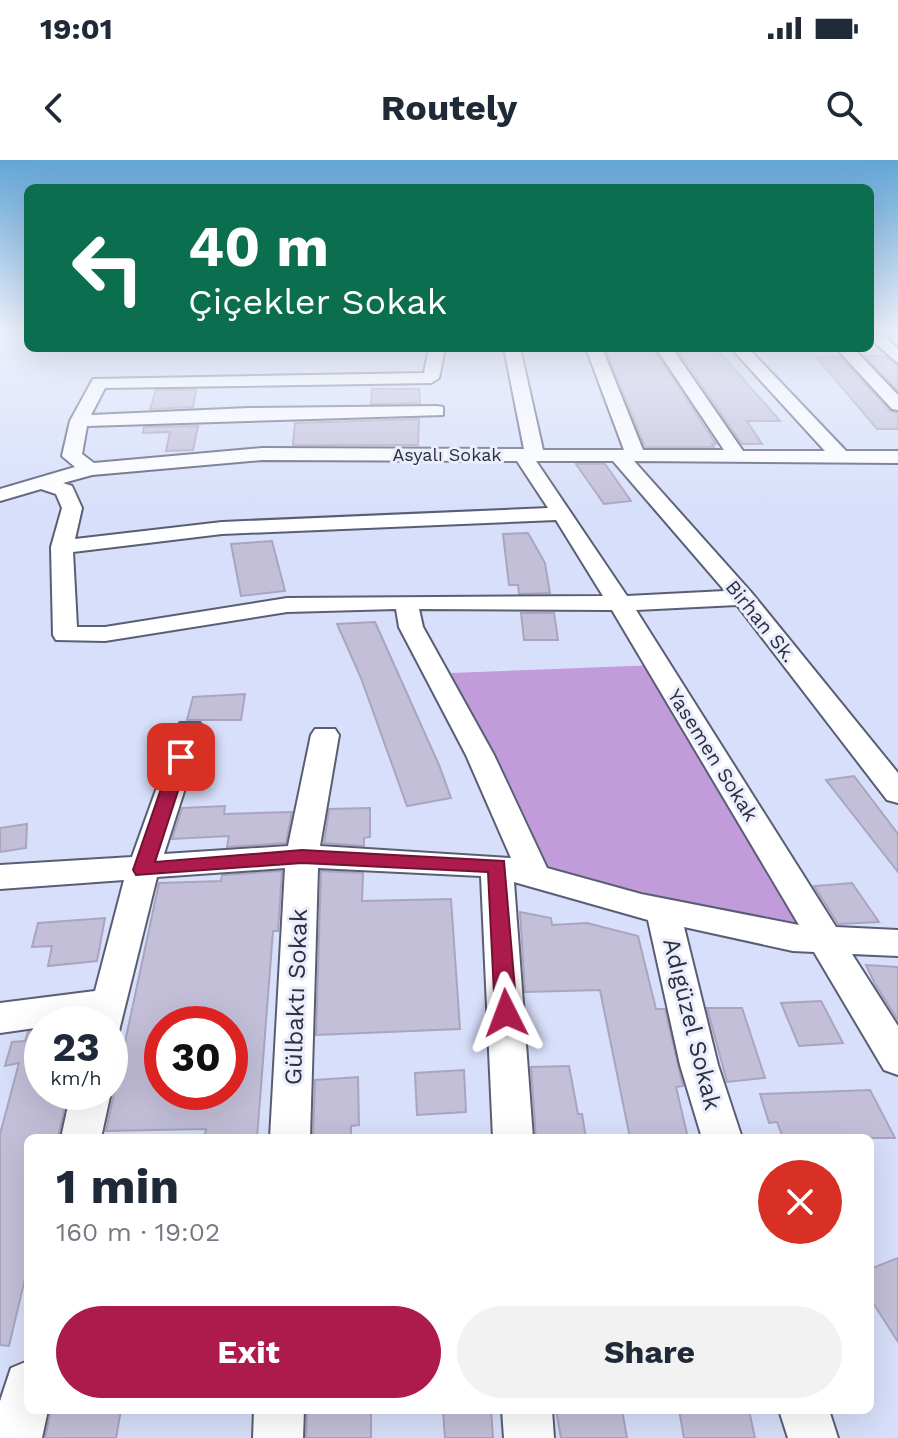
<!DOCTYPE html>
<html lang="en">
<head>
<meta charset="utf-8">
<style>
	body { margin:0; font-family:"Work Sans",sans-serif; background:#f2f2f3; color:#1f2937; height:100vh; display:flex; flex-direction:column; font-size:30px; white-space:nowrap }
	* { box-sizing:border-box; margin:0 }
	p { font-size:26px; color:#747a83 }
	.icon { flex:none; width:44px; height:44px; fill:none; stroke:currentColor; stroke-width:2; stroke-linecap:round; stroke-linejoin:round }
	.map { position:relative; flex:1; overflow:hidden }
	.drawer { position:absolute; left:24px; top:974px; width:850px; height:280px; display:flex; flex-direction:column; background:#fff; border-radius:12px; box-shadow:0 8px 32px #0002 }
	.drawer>* { flex:none }
	.hud { position:absolute; left:24px; top:24px; width:850px; height:168px; border-radius:12px; box-shadow:0 8px 32px #0002; background:#0b6e4f; color:#fff; overflow:hidden }
	.speed { position:absolute; left:24px; top:846px; display:flex; gap:16px; font-size:40px; font-weight:700; text-align:center }
	.speed>* { display:grid; place-content:center; width:104px; height:104px; border-radius:50%; background:#fff; box-shadow:0 8px 32px #0002; line-height:1 }
	.speed small { font-size:20px; font-weight:400 }
	.speed .limit { border:12px solid #d22; background:#fff; color:#111 }
	.pin { position:absolute; display:grid; place-items:center; width:68px; height:68px; color:#fff; margin:-34px; border-radius:16px; box-shadow:0 4px 12px #0006 }
	.me { position:absolute; width:88px; margin:-44px; rotate:357deg; stroke-linejoin:round; filter:drop-shadow(0 0 6px #0008) }
	.turn { display:flex; align-items:center; gap:28px; height:168px; padding:0 32px; font-size:36px }
	.turn .icon { width:104px; height:104px; stroke-width:2.5 }
	.turn b { display:block; font-size:56px; line-height:68px }
	.round { display:grid; place-items:center; flex:none; width:84px; height:84px; border-radius:42px; background:#f2f2f3 }
	.summary { display:flex; align-items:center; justify-content:space-between; height:136px; padding:0 32px }
	h1 { font-size:48px; font-weight:700; line-height:60px }
	.primary-button { display:flex; gap:16px; margin-top:auto; padding:16px 32px }
	.primary-button a { flex:1; height:92px; border-radius:48px; background:#ad1b4d; color:#fff; font-size:32px; font-weight:700; line-height:92px; text-align:center }
	.primary-button a+a { background:#f2f2f3; color:#1f2937 }
	.status { display:flex; justify-content:space-between; align-items:center; height:56px; padding:0 40px; background:#fff; direction:ltr }
	.status svg { height:22px; fill:currentColor }
	header { display:flex; justify-content:space-between; align-items:center; height:104px; padding:0 32px; background:#fff; font-size:36px; font-weight:700 }
	.map>svg:first-child { display:block }
</style>
</head>
<body>
<div class="status"><b>19:01</b><svg viewBox="0 0 49 12"><path d="M0 12V9h3v3zM5 12V6h3v6zM10 12V3h3v9zM15 12V0h3v12zM26 1h20v11H26zM47 4h2v5h-2z"/></svg></div>
<header><svg class="icon" aria-label="back" viewBox="0 0 24 24"><path d="M15 5l-7 7 7 7"/></svg>Routely<svg class="icon" aria-label="search" viewBox="0 0 24 24"><circle cx="10" cy="10" r="6"/><path d="M15 15l6 6"/></svg></header>
<div class="map">
<svg width="898" height="1278" viewBox="0 0 898 1278">
	<rect width="100%" height="100%" fill="#d8dffa"/>
	<polygon fill="#c29cda" points="658,505 828,782 534,715 451,513"/>
	<g fill="#c3bfd9" stroke="#a9a5bf" stroke-width="2" fill-rule="evenodd">
		<polygon points="605,188 653,188 716,284 712,284 714,287 645,287"/>
		<polygon points="676,188 718,191 725,198 780,261 747,261 762,284 742,284"/>
		<polygon points="865,196 885,196 898,206 898,231"/>
		<polygon points="816,197 840,197 890,251 898,253 898,269 877,269"/>
		<polygon points="372,229 419,229 420,243 371,244"/>
		<polygon points="156,230 196,230 193,247 150,249"/>
		<polygon points="419,259 418,285 293,285 295,263"/>
		<polygon points="198,266 193,290 166,291 170,272 143,273 144,267"/>
		<polygon points="576,304 605,304 631,341 604,344"/>
		<polygon points="528,373 545,403 550,433 519,434 518,425 509,425 503,374"/>
		<polygon points="272,381 285,431 241,436 231,384"/>
		<polygon points="521,453 554,453 558,480 524,480"/>
		<polygon points="375,462 439,605 451,638 407,646 361,518 337,464"/>
		<polygon points="245,534 241,560 187,560 193,537"/>
		<polygon points="854,616 898,674 898,712 826,620"/>
		<polygon points="225,646 224,654 292,652 286,683 227,687 229,676 172,679 182,648"/>
		<polygon points="370,648 370,677 364,678 364,686 324,683 329,649"/>
		<polygon points="27,664 26,688 0,692 0,668"/>
		<path d="M282,711L278,771H273L257,978H204L206,969L106,971L159,723L221,721L222,715ZM162,864H230V932H162Z"/>
		<polygon points="321,711 363,713 362,741 451,739 460,869 316,875"/>
		<polygon points="852,723 879,762 838,764 814,726"/>
		<polygon points="520,752 551,758 552,765 587,763 638,776 656,849 665,849 683,926 676,927 688,978 630,978 600,830 525,832"/>
		<polygon points="105,758 97,801 48,806 52,786 32,787 38,763"/>
		<polygon points="866,805 898,807 898,860 875,824"/>
		<polygon points="821,841 843,883 799,886 781,843"/>
		<polygon points="707,848 742,848 765,918 727,922"/>
		<polygon points="42,870 42,932 68,932 58,978 28,978 28,1106 9,1186 0,1185 0,974 19,903 5,906 12,882 25,881 28,872"/>
		<polygon points="569,906 578,954 582,954 586,978 536,978 531,907"/>
		<polygon points="464,910 466,952 417,955 415,913"/>
		<polygon points="358,917 359,965 351,966 351,978 313,978 315,920"/>
		<polygon points="870,930 895,978 783,978 777,962 769,963 760,934"/>
		<polygon points="898,1098 898,1182 870,1138 870,1109"/>
		<polygon points="51,1250 121,1250 116,1278 45,1278"/>
		<polygon points="307,1250 363,1250 371,1254 371,1278 306,1278"/>
		<polygon points="443,1250 491,1250 493,1278 445,1278"/>
		<polygon points="556,1250 622,1250 627,1278 561,1278"/>
		<polygon points="679,1250 749,1250 755,1278 684,1278"/>
	</g>
	<g fill="none" stroke-linecap="round" stroke-linejoin="round">
		<defs>
			<g id="street">
				<polygon points="870,171 880,171 898,189 898,203 870,179"/>
				<path d="M429,188H445L439,218L431,223L105,228L91,255L249,248L437,246L443,247V255L87,266L82,294L94,303L262,288L524,289L504,188H520L543,290H624L586,188H602L643,290H724L656,188H672L743,291H825L731,188H748L846,291H898V303L634,301L751,432L898,613V643L887,640L737,445L636,450L836,767L898,770V796L852,794L898,866V915L884,910L814,792L793,791L684,767L718,905L742,978H702L680,905L648,760L514,722L533,978H493L481,716L318,708L310,978H270L285,708L157,717L118,875L110,877V864H42V867L0,873V843L95,831L124,720L0,729V705L132,697L180,563H200L204,569L164,694L288,686L311,575L315,569H335L339,575L320,686L511,698L466,595L399,467L396,449L287,452L105,481L56,480L53,475L51,387L62,348L56,334L41,329L0,341V329L75,307L62,296L70,261L93,219L424,213ZM262,300L517,301L548,348L222,362L75,379L82,348L72,326L63,323L92,315ZM536,301H613L725,431L627,436ZM556,360L603,436L287,438L105,467H77L73,392L222,374ZM419,449L612,450L799,765L641,734L547,708L494,595L423,467Z"/>
				<polygon points="836,188 853,188 898,235 898,250 892,249"/>
				<polygon points="110,931 111,932 101,978 61,978 71,932"/>
				<polygon points="28,1201 28,1250 48,1250 42,1278 0,1278 0,1241 11,1208"/>
				<polygon points="254,1250 304,1250 303,1278 253,1278"/>
				<polygon points="502,1250 552,1250 554,1278 504,1278"/>
				<polygon points="779,1250 829,1250 838,1278 788,1278"/>
			</g>
		</defs>
		<use href="#street" stroke="#595e75" stroke-width="4"/>
		<use href="#street" fill="#fff" fill-rule="evenodd"/>
	</g>
	<linearGradient id="sky" x2="0" y2="1"><stop stop-color="#62a5d6"/><stop offset="0.49" stop-color="#edf1fd"/><stop offset="1" stop-color="#edf1fd" stop-opacity="0"/></linearGradient>
	<rect width="898" height="350" fill="url(#sky)"/>
	<polygon fill="#ad1b4d" stroke="#701232" stroke-width="2" points="181,592 189,597 155,702 302,690 504,701 517,853 514,860 498,860 495,853 488,712 302,703 136,715 133,710 172,597"/>
	<g text-anchor="middle" dominant-baseline="central" stroke-width="6" stroke-linejoin="round" paint-order="stroke">
		<g font-size="18" fill="#2e313b" stroke="#e9edfd">
			<text x="447" y="294">Asyalı Sokak</text>
		</g>
		<g font-size="20" fill="#2e313b" stroke="#e9edfd">
			<text transform="translate(761 461) rotate(51)">Birhan Sk.</text>
			<text transform="translate(713 595) rotate(58)">Yasemen Sokak</text>
		</g>
		<g font-size="24" fill="#2e313b" stroke="#e9edfd">
			<text transform="translate(296 837) rotate(-88)">Gülbaktı Sokak</text>
			<text transform="translate(692 864) rotate(76)">Adıgüzel Sokak</text>
		</g>
	</g>
</svg>
<div class="speed"><div>23<small>km/h</small></div><div class="limit">30</div></div>
<div class="pin" style="left:181px;top:597px;background:#d93025"><svg class="icon" aria-label="arrive" viewBox="0 0 24 24"><path d="M6 21V4h12l-3 4 3 4H6"/></svg></div>
<svg class="me" style="left:506px;top:853px" viewBox="-20 -20 40 40"><path d="M0-17L14 15 0 8-14 15z" fill="#ad1b4d" stroke="#fff" stroke-width="4"/></svg>
<div class="hud">
<div class="turn"><svg class="icon" aria-label="left" viewBox="0 0 24 24"><path d="M17 20v-9H6M10 6l-5 5 5 5"/></svg><div><b>40 m</b>Çiçekler Sokak</div></div>
</div>
<section class="drawer">
<div class="summary"><div><h1>1 min</h1><p>160 m · 19:02</p></div><a class="round" style="background:#d93025;color:#fff"><svg class="icon" aria-label="close" viewBox="0 0 24 24"><path d="M6 6l12 12M18 6L6 18"/></svg></a></div>
<div class="primary-button"><a>Exit</a><a>Share</a></div>
</section>
</div>
</body>
</html>
